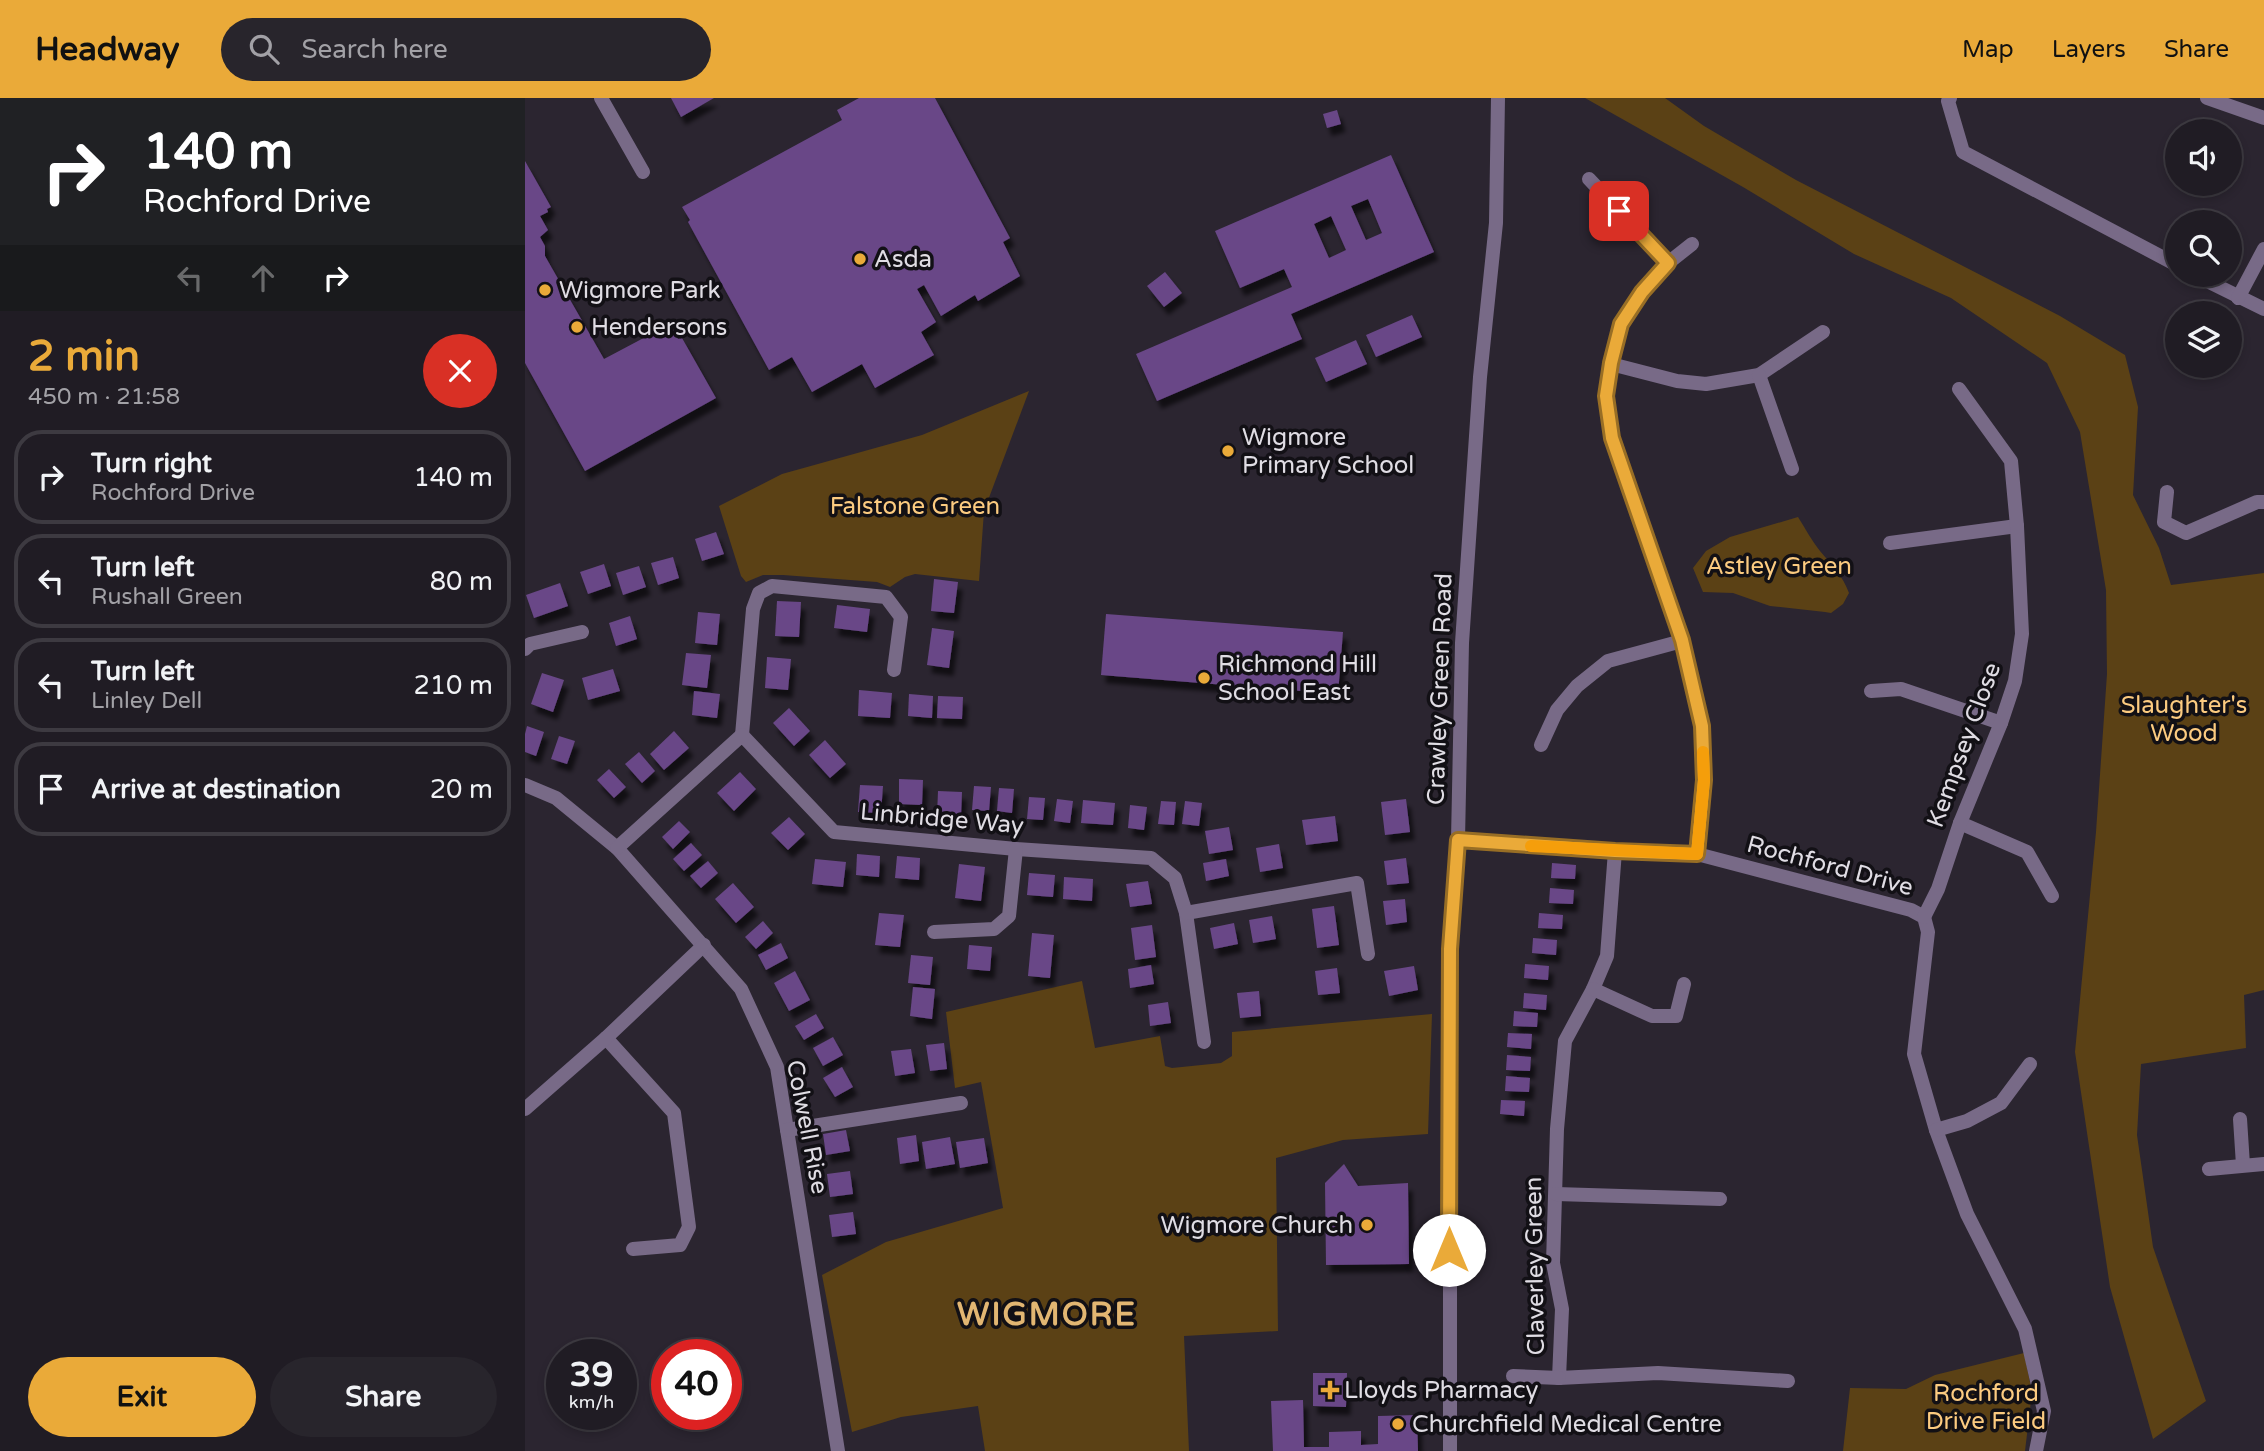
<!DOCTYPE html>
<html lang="en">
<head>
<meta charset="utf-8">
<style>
	body { margin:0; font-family:"Varela Round",sans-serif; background:#28252c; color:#f1f3f6; height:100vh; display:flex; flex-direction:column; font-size:26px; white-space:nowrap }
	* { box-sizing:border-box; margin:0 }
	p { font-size:23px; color:#a2a1a6 }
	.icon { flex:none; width:38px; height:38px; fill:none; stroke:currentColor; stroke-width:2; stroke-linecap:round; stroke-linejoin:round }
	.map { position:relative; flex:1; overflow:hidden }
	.details { display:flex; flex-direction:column; background:#201c24; width:525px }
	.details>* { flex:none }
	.guide { background:#202124; color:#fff; overflow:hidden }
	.tools { position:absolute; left:1640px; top:21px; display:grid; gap:14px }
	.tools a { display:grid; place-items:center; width:77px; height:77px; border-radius:50%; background:#201c24; box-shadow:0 4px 10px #0003,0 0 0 2px #3d3a41; font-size:35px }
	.speed { position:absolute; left:21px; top:1241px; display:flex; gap:14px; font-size:35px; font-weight:700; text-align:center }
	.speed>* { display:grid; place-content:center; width:91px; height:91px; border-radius:50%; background:#201c24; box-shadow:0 4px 10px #0003,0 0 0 2px #3d3a41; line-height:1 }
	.speed small { font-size:18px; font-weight:400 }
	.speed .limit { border:10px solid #d22; background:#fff; color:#111 }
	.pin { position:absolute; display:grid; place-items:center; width:60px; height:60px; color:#fff; margin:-30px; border-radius:14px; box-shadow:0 4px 10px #0006 }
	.me { position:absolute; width:77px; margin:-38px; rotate:0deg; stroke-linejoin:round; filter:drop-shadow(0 0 5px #0008) }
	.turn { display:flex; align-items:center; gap:24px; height:147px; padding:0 28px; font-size:32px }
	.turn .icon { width:91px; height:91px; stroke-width:2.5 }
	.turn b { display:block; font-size:49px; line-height:60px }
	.lanes { display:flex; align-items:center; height:66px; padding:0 28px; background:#0003; justify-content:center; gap:35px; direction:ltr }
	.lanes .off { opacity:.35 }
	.round { display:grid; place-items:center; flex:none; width:74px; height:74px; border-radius:37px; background:#28252c }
	.overview { display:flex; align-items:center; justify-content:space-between; height:119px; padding:0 28px }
	h1 { font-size:42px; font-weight:700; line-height:52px; color:#eaaa39 }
	.primary-button { display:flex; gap:14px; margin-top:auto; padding:14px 28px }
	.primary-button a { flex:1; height:80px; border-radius:42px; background:#eaaa39; color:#111; font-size:28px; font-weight:700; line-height:80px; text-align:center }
	.primary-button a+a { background:#28252c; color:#f1f3f6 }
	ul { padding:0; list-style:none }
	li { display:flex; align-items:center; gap:21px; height:94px; margin:0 14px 10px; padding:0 14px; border:4px solid #3d3a41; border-radius:28px }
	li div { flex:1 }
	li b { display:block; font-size:26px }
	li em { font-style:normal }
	header { display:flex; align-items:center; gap:42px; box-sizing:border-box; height:98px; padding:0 35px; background:#eaaa39; color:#111 }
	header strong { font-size:33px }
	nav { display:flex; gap:38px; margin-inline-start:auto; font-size:24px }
	.search { width:490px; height:63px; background:#28252c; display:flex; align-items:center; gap:18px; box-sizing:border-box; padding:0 24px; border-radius:38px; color:#a2a1a6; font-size:26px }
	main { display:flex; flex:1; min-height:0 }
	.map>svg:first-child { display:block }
</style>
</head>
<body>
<header>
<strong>Headway</strong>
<div class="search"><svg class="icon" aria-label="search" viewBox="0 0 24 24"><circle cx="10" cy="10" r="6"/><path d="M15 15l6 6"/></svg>Search here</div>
<nav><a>Map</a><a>Layers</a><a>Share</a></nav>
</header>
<main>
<section class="details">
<div class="guide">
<div class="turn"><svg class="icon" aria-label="right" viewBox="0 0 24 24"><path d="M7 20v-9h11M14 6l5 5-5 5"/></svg><div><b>140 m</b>Rochford Drive</div></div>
<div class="lanes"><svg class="icon off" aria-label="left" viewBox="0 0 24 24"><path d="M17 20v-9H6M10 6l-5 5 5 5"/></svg><svg class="icon off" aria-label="ahead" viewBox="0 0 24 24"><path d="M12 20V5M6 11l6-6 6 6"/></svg><svg class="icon" aria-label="right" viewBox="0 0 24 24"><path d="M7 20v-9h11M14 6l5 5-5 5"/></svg></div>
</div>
<div class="overview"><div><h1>2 min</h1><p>450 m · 21:58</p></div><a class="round" style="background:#d93025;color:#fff"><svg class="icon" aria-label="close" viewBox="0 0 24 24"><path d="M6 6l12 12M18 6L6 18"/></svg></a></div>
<ul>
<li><svg class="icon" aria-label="right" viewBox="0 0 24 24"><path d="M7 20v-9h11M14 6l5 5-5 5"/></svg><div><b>Turn right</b><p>Rochford Drive</p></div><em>140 m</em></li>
<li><svg class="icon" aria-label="left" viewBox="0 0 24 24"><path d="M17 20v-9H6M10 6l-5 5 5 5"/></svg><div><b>Turn left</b><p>Rushall Green</p></div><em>80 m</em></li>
<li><svg class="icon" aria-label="left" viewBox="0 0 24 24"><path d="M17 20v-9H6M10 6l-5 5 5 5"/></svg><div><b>Turn left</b><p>Linley Dell</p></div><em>210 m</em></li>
<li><svg class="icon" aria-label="arrive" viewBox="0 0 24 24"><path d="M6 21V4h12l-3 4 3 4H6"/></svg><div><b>Arrive at destination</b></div><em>20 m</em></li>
</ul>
<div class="primary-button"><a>Exit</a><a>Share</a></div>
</section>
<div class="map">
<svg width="1739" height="1353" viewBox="0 0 1739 1353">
	<defs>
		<filter id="shadow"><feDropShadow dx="4.5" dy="8" stdDeviation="2" flood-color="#0009"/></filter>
	</defs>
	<rect width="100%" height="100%" fill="#2b2530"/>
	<g fill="#5b4115">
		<polygon points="1060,0 1140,0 1179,28 1271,82 1535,218 1600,257 1613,309 1608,397 1634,450 1646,487 1739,475 1739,892 1719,897 1721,950 1616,966 1612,1037 1628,1149 1681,1303 1628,1341 1585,1189 1550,954 1571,734 1582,576 1581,492 1555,334 1522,265 1426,200 1329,156 1218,89"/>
		<polygon points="504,293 459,413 454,483 390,476 380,479 365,489 352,484 258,477 238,477 221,484 216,478 194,408 257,376 397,337"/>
		<path d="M1273,419C1280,430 1287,443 1295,453C1307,467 1318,478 1324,495L1318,506L1306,515L1300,514L1245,508L1208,495L1178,494L1168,470L1181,453L1205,439Z"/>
		<polygon points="557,883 570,950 635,938 640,968 647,970 696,965 707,958 707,934 907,916 903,1036 818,1042 751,1060 753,1233 659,1238 664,1353 460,1353 453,1308 376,1319 327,1334 297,1177 361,1144 478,1110 456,984 430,990 421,914"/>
		<polygon points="1499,1255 1507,1294 1500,1353 1318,1353 1325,1290 1381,1291 1410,1277"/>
	</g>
	<g fill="#694787" fill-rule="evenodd" filter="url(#shadow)">
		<polygon points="146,0 189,0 156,19"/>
		<polygon points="334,0 410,0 485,140 478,144 495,178 453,203 450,197 416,218 399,187 392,191 411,224 396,234 409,257 350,290 337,266 287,294 267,259 244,272 163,124 165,122 157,109 317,22 312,12"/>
		<polygon points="812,12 816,26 802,30 798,16"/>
		<path d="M866,57L909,154L766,216L777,241L632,303L611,256L767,189L759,171L715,190L690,133ZM843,101L857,135L841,142L826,108ZM806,118L821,152L804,160L789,126Z"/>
		<polygon points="0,63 26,109 22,111 23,114 15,118 23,132 15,139 20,148 20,158 79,261 145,226 153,241 157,240 191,300 60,373 0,265"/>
		<polygon points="640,174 657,195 639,209 622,188"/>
		<polygon points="887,217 897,239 851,259 841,237"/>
		<polygon points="831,242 842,266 801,284 790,260"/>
		<polygon points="191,434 199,456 177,463 170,441"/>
		<polygon points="148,459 154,480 133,487 126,465"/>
		<polygon points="79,466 86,488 63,496 55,474"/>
		<polygon points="114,468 121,489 98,497 91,475"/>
		<polygon points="409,481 433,484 429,515 406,513"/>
		<polygon points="35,485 43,508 9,520 1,497"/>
		<polygon points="252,503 276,504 274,539 250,538"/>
		<polygon points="312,507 345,511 342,534 309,530"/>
		<polygon points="173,514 195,516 192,547 170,545"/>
		<polygon points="581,516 818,534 813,596 576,577"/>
		<polygon points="105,518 112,541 91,548 84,525"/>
		<polygon points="407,530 429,533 424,570 402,567"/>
		<polygon points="161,555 186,557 182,590 157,587"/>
		<polygon points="242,559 266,561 263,592 240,590"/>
		<polygon points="88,571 95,593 63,602 57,580"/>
		<polygon points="17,575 39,582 28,614 6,606"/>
		<polygon points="334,592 367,595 365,620 333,618"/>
		<polygon points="169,593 195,596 192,620 167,617"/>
		<polygon points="384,596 408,598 407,620 383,618"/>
		<polygon points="413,598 438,599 437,621 412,620"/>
		<polygon points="264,610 285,633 269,648 248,625"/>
		<polygon points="2,628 19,634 11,658 0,654 0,636"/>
		<polygon points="149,633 164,650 139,672 125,656"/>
		<polygon points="34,638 50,643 42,666 26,661"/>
		<polygon points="300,642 321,666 305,680 284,657"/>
		<polygon points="114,654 130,673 117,685 100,666"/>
		<polygon points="84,671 101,689 89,700 72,682"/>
		<polygon points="215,674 231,691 209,713 192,695"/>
		<polygon points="374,681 398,682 397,707 374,706"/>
		<polygon points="335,687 358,688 356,715 333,714"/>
		<polygon points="449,688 466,689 464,713 447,712"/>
		<polygon points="474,690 489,691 487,715 472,713"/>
		<polygon points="413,693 437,694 436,719 412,718"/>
		<polygon points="504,699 520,700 518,722 502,721"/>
		<polygon points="532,701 548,703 545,725 529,723"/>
		<polygon points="881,701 885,734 860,737 856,704"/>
		<polygon points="558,702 590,705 588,727 556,725"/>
		<polygon points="636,703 651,704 649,727 633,726"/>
		<polygon points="660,703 677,705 674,728 657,726"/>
		<polygon points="605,707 622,709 619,732 603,730"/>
		<polygon points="810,718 813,743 781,747 777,722"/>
		<polygon points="264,719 280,736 263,752 246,735"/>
		<polygon points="154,723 165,734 148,751 137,739"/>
		<polygon points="704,729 708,752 684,756 680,733"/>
		<polygon points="166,745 177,757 159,773 148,761"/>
		<polygon points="754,746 758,770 735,774 731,750"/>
		<polygon points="332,756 355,758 354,779 331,777"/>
		<polygon points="372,758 395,760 394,782 370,780"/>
		<polygon points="881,760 884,785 862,787 859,763"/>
		<polygon points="290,761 321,764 318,789 287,786"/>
		<polygon points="701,761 704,778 681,783 678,765"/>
		<polygon points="183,763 193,775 176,790 165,778"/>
		<polygon points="1027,765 1051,767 1050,781 1026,780"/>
		<polygon points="434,766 460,769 456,803 430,800"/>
		<polygon points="504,775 530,777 528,799 502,797"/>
		<polygon points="539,779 568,781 567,803 538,801"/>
		<polygon points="623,783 627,806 605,809 601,786"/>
		<polygon points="208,785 229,809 211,825 190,801"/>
		<polygon points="1025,790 1049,792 1048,806 1024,805"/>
		<polygon points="880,801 882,824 861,827 858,803"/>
		<polygon points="809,808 814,847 792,850 787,811"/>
		<polygon points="354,815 379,817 375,849 350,847"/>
		<polygon points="1014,815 1038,817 1037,831 1013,830"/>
		<polygon points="747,818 751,841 728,845 724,822"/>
		<polygon points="238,823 248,835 231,851 220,839"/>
		<polygon points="709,825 713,846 689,851 685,830"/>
		<polygon points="627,827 631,859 610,862 606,830"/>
		<polygon points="507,835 529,837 525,880 503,878"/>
		<polygon points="1008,840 1032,842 1031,857 1007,855"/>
		<polygon points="256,845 263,860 241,872 233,857"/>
		<polygon points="444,847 467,849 465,873 442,871"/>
		<polygon points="386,857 408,859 405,887 383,885"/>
		<polygon points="1000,866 1024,868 1023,882 999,880"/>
		<polygon points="626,867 629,886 605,890 603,871"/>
		<polygon points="889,868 893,892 864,898 859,873"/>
		<polygon points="812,870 815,895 793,897 790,873"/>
		<polygon points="270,873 285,902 264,913 249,885"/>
		<polygon points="388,889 410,891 407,921 385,918"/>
		<polygon points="734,893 736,918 715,920 712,895"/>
		<polygon points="999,895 1022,897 1021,912 998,910"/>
		<polygon points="643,904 646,925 625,928 623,907"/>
		<polygon points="989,913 1013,915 1012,929 988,928"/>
		<polygon points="291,916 299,930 279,942 270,928"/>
		<polygon points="983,935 1007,936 1006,951 982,949"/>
		<polygon points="308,939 318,957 298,968 288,950"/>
		<polygon points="419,945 422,971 405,973 401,947"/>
		<polygon points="386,951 390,975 370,978 366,953"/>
		<polygon points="982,957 1006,959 1005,973 981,972"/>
		<polygon points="317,969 328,989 310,999 298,980"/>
		<polygon points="981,978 1005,980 1004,994 980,993"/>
		<polygon points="976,1002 1000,1003 999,1018 975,1016"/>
		<polygon points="321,1032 325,1053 301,1057 298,1036"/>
		<polygon points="391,1037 394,1063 375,1066 372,1040"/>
		<polygon points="425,1039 430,1066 401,1071 397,1044"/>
		<polygon points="459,1040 463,1065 435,1070 431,1044"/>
		<polygon points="819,1066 833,1088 883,1085 884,1166 801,1167 800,1085"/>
		<polygon points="325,1073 328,1096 305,1099 302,1076"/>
		<polygon points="328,1114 331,1136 307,1139 304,1117"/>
		<polygon points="788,1275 822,1275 821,1309 788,1308"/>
		<polygon points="778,1302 779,1349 804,1349 804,1334 836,1333 836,1347 853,1346 853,1318 892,1317 893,1353 748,1353 746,1303"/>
	</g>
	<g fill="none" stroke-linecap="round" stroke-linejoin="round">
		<g stroke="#786a87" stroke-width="14">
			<polyline points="76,0 118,74"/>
			<polyline points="1425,0 1423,3 1438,54 1652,167"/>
			<polyline points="1064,81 1143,165"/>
			<polyline points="1167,146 1143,165 1117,194 1096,226 1086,266 1081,298 1087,340 1157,543 1177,627 1179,682 1172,756"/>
			<polyline points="1670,177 1739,211"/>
			<polyline points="1713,200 1739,151"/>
			<polyline points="1086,266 1152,283 1181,286 1234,277 1298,234"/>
			<polyline points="1234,277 1267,371"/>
			<polyline points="1642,394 1639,424 1661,435 1732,404 1739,404"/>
			<polyline points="1365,445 1492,428"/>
			<polyline points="0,551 5,546 57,534"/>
			<polyline points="1346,593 1376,591 1476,625"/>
			<polyline points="217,637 228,511 234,495 247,488 361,499 376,519 369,572"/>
			<polyline points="1016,647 1032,612 1052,588 1083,563 1157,543"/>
			<polyline points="0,687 31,700 92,750 216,891 252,969 313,1353"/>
			<polyline points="1435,725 1502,754 1527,798"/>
			<polyline points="933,742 1090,753 1172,756 1386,812 1399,819 1403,834 1389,956 1411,1032 1442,1116 1500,1231 1519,1313 1511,1353"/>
			<polyline points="92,750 217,637 309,734 491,751 626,760 650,780 661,815 679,944"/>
			<polyline points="1090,753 1082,858 1068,891 1040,943 1032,1031 1028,1165 1037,1211 1034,1280 1133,1275 1263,1283"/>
			<polyline points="661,815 832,785 843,856"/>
			<polyline points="1399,819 1413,791 1435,725 1476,625 1490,583 1497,536 1492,428 1486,363 1434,291"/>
			<polyline points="409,834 469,831 484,818 491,751"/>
			<polyline points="1068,891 1127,918 1151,918 1159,886"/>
			<polyline points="81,940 149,1015 164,1129 155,1147 108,1151"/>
			<polyline points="0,1011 81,940 179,847"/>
			<polyline points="1715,1021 1718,1067"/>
			<polyline points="262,1032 436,1005"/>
			<polyline points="1411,1032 1442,1023 1476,1005 1505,966"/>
			<polyline points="1684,1071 1739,1066"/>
			<polyline points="1031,1096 1195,1101"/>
			<polyline points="988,1278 1034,1280"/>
		</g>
		<g stroke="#786a87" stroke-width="14">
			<polyline points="1682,0 1739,20"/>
			<polyline points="925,1353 925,851 933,742 937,545 955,279 971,125 973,0"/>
		</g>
	</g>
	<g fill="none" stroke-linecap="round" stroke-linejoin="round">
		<defs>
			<polyline id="route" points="924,1152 925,851 933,742 1090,753 1172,756 1179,682 1177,628 1157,542 1087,340 1081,298 1086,265 1096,226 1117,194 1143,165 1094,113"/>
		</defs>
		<use href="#route" stroke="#986e25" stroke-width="18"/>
		<use href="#route" stroke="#eaaa39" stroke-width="12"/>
		<polyline stroke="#f59e0b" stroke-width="12" points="1006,748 1172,756 1179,682 1178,654"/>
	</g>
	<g fill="#eaaa39" stroke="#121015" stroke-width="2.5">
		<circle cx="335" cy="161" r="7"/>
		<circle cx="20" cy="192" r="7"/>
		<circle cx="52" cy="229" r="7"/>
		<circle cx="703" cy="353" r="7"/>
		<circle cx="679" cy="580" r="7"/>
		<circle cx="842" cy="1127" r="7"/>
		<path d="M801.5 1281.5h7v7h7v7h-7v7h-7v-7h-7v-7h7z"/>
		<circle cx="873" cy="1326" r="7"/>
	</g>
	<g text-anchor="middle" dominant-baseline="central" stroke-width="7" stroke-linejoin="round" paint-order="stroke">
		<g font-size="24" fill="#e0dde4" stroke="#121015" text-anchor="start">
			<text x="349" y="161">Asda</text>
			<text x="34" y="192">Wigmore Park</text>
			<text x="66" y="229">Hendersons</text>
			<text x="717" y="339">Wigmore<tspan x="717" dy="28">Primary School</tspan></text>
			<text x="693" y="566">Richmond Hill<tspan x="693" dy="28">School East</tspan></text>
			<text x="828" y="1127" text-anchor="end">Wigmore Church</text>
			<text x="819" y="1292">Lloyds Pharmacy</text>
			<text x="887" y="1326">Churchfield Medical Centre</text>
		</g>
		<g font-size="24" fill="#fccb80" stroke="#121015">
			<text x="390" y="408">Falstone Green</text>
			<text x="1254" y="468">Astley Green</text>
			<text x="1659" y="607">Slaughter's<tspan x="1659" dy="28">Wood</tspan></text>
			<text x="1461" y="1295">Rochford<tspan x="1461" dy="28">Drive Field</tspan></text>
		</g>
		<g font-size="24" fill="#e0dde4" stroke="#121015">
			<text transform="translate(915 591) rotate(-88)">Crawley Green Road</text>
			<text transform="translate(1439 647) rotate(-70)">Kempsey Close</text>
			<text transform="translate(417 721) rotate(5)">Linbridge Way</text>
			<text transform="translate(1305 768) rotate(15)">Rochford Drive</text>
			<text transform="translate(282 1029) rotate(79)">Colwell Rise</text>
			<text transform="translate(1010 1168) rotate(-91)">Claverley Green</text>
		</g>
		<g font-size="32" font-weight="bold" letter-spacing="2" fill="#e2b672" stroke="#121015">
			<text x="522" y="1217">WIGMORE</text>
		</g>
	</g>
</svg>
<div class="tools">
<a><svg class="icon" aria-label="sound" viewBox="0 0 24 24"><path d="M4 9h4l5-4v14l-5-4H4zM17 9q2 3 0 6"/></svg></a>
<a><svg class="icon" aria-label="search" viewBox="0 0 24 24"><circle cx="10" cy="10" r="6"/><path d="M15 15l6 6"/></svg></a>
<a><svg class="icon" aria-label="layers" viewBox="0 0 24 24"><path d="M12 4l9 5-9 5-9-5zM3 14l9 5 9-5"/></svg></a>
</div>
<div class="speed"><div>39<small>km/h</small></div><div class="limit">40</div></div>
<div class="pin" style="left:1094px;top:113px;background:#d93025"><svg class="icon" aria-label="arrive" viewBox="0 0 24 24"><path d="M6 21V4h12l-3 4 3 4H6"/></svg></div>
<svg class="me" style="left:924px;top:1152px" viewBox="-20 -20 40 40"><circle r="19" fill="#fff"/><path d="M0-13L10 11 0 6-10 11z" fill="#eaaa39"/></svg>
</div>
</main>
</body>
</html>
